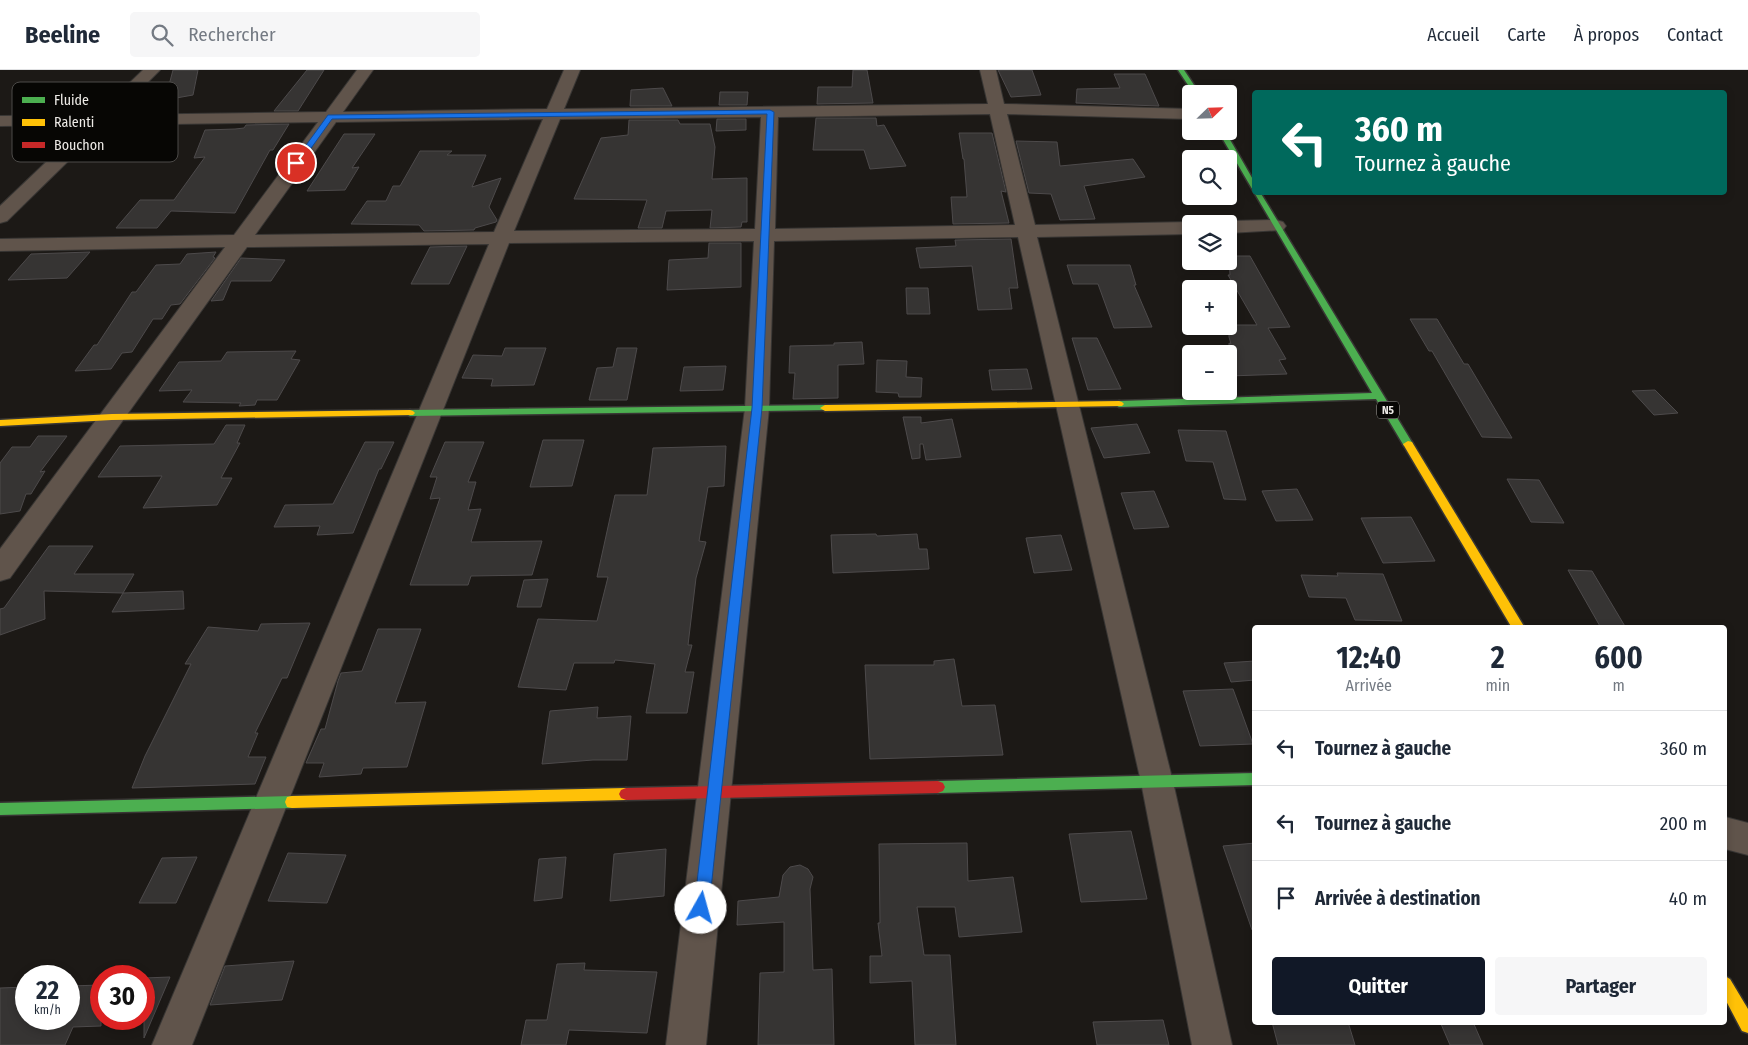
<!DOCTYPE html>
<html lang="fr">
<head>
<meta charset="utf-8">
<style>
	body { margin:0; font-family:"Fira Sans Condensed",sans-serif; background:#f6f6f7; color:#1f2937; height:100vh; display:flex; flex-direction:column; font-size:19px; white-space:nowrap }
	* { box-sizing:border-box; margin:0 }
	p { font-size:16px; color:#747a83 }
	.icon { flex:none; width:28px; height:28px; fill:none; stroke:currentColor; stroke-width:2; stroke-linecap:round; stroke-linejoin:round }
	.map { position:relative; flex:1; overflow:hidden }
	.details { position:absolute; left:1252px; top:555px; width:475px; height:400px; display:flex; flex-direction:column; background:#fff; border-radius:5px; box-shadow:0 2px 8px #0003 }
	.details>* { flex:none }
	.banner { position:absolute; left:1252px; top:20px; width:475px; height:105px; border-radius:5px; box-shadow:0 2px 8px #0003; background:#00695c; color:#fff; overflow:hidden }
	.needle { width:32px; rotate:67deg }
	.controls { position:absolute; left:1182px; top:15px; display:grid; gap:10px }
	.controls a { display:grid; place-items:center; width:55px; height:55px; border-radius:5px; background:#fff; box-shadow:0 2px 8px #0003; font-size:25px }
	.speed { position:absolute; left:15px; top:895px; display:flex; gap:10px; font-size:25px; font-weight:700; text-align:center }
	.speed>* { display:grid; place-content:center; width:65px; height:65px; border-radius:50%; background:#fff; box-shadow:0 2px 8px #0003; line-height:1 }
	.speed small { font-size:12px; font-weight:400 }
	.speed .limit { border:8px solid #d22; background:#fff; color:#111 }
	.pin { position:absolute; display:grid; place-items:center; width:42px; height:42px; color:#fff; margin:-21px; border:2px solid #fff; border-radius:50%; box-shadow:0 1px 5px #0007 }
	.me { position:absolute; width:55px; margin:-28px; rotate:7deg; stroke-linejoin:round; filter:drop-shadow(0 0 4px #0008) }
	.turn { display:flex; align-items:center; gap:18px; height:105px; padding:0 20px; font-size:22px }
	.turn .icon { width:65px; height:65px; stroke-width:2.5 }
	.turn b { display:block; font-size:35px; line-height:42px }
	.eta { display:flex; justify-content:space-evenly; align-items:center; height:85px; text-align:center }
	.eta b { font-size:30px; font-weight:700; line-height:35px }
	.cta { display:flex; gap:10px; margin-top:auto; padding:10px 20px }
	.cta a { flex:1; height:58px; border-radius:5px; background:#111827; color:#fff; font-size:20px; font-weight:700; line-height:58px; text-align:center }
	.cta a+a { background:#f6f6f7; color:#1f2937 }
	ul { padding:0; list-style:none }
	li { display:flex; align-items:center; gap:15px; height:75px; padding:0 20px; border-top:1px solid #e0e1e3 }
	li div { flex:1 }
	li b { display:block; font-size:19px }
	li em { font-style:normal }
	header { display:flex; align-items:center; gap:30px; box-sizing:border-box; height:70px; padding:0 25px; background:#fff; border-bottom:1px solid #e0e1e3 }
	header strong { font-size:24px }
	nav { display:flex; gap:28px; margin-inline-start:auto; font-size:18px }
	.search { width:350px; height:45px; background:#f6f6f7; display:flex; align-items:center; gap:12px; box-sizing:border-box; padding:0 18px; border-radius:5px; color:#747a83; font-size:19px }
	.map>svg:first-child { display:block }
</style>
</head>
<body>
<header>
<strong>Beeline</strong>
<div class="search"><svg class="icon" aria-label="search" viewBox="0 0 24 24"><circle cx="10" cy="10" r="6"/><path d="M15 15l6 6"/></svg>Rechercher</div>
<nav><a>Accueil</a><a>Carte</a><a>À propos</a><a>Contact</a></nav>
</header>
<div class="map">
<svg width="1748" height="975" viewBox="0 0 1748 975">
	<rect width="100%" height="100%" fill="#1c1916"/>
	<g fill="#363433" stroke="#4d4a4b">
		<polygon points="173,0 198,0 193,25 165,30"/>
		<polygon points="307,0 324,0 298,41 274,41"/>
		<polygon points="853,0 867,0 873,33 817,34 818,17 852,17"/>
		<polygon points="998,0 1032,0 1041,25 1011,27"/>
		<polygon points="1114,4 1145,4 1159,36 1076,33 1077,19 1120,18"/>
		<polygon points="663,18 672,36 630,36 631,20"/>
		<polygon points="720,22 748,22 747,35 719,35"/>
		<polygon points="816,48 876,48 877,56 884,55 906,96 870,99 864,80 813,80"/>
		<polygon points="717,49 746,49 746,60 716,61"/>
		<polygon points="629,50 678,50 680,54 710,54 715,77 712,109 747,108 747,152 742,152 741,157 710,158 712,140 666,141 662,158 638,158 647,130 574,129 601,68 628,65"/>
		<polygon points="289,54 273,80 270,80 235,143 171,141 157,158 116,158 140,130 174,130 205,87 194,88 205,60 235,59 244,58 246,55"/>
		<polygon points="959,63 992,63 1006,122 1001,121 1009,153 953,154 951,127 967,127 964,89 963,89"/>
		<polygon points="344,64 375,64 352,98 359,97 345,120 307,121"/>
		<polygon points="1016,71 1057,72 1060,96 1133,89 1145,107 1084,116 1095,149 1060,150 1051,124 1029,123"/>
		<polygon points="420,81 452,81 447,85 486,85 472,117 501,108 489,137 497,150 496,152 475,158 474,160 424,161 419,155 351,154 367,131 386,131 393,116 400,116"/>
		<polygon points="1011,169 1018,218 1009,218 1012,239 978,240 972,196 920,198 916,178 956,176 955,170"/>
		<polygon points="709,173 741,173 741,217 667,220 669,190 708,188"/>
		<polygon points="467,176 449,214 411,214 430,177"/>
		<polygon points="90,182 67,208 8,210 31,184"/>
		<polygon points="216,182 213,187 215,188 180,234 171,235 162,249 153,249 132,282 122,283 111,299 75,301 94,275 97,275 132,222 136,222 156,195 180,194 187,184"/>
		<polygon points="1229,186 1250,186 1290,257 1268,258 1286,289 1279,290 1287,304 1229,306 1229,273 1231,274 1229,267 1229,255 1257,255 1228,205 1230,205"/>
		<polygon points="241,188 285,190 271,211 231,211 223,230 211,231"/>
		<polygon points="1067,195 1130,195 1136,215 1134,215 1152,257 1114,258 1098,214 1073,214"/>
		<polygon points="906,218 928,218 930,244 907,244"/>
		<polygon points="1410,249 1437,249 1464,294 1468,294 1512,368 1482,367 1432,281 1429,281"/>
		<polygon points="1072,268 1097,268 1121,319 1088,320"/>
		<polygon points="862,272 864,294 838,295 838,328 793,329 795,303 789,303 790,276 834,275 834,273"/>
		<polygon points="505,278 546,278 534,315 491,316 493,309 462,308 473,285 502,286"/>
		<polygon points="617,278 637,278 627,330 589,330 597,298 613,297"/>
		<polygon points="296,281 291,289 300,290 277,330 257,330 255,335 239,336 241,333 183,332 192,320 159,321 179,292 221,291 227,282"/>
		<polygon points="877,290 907,291 906,307 922,308 921,327 899,327 898,323 876,322"/>
		<polygon points="726,296 723,320 680,321 684,297"/>
		<polygon points="1027,299 1032,319 992,320 989,300"/>
		<polygon points="1655,320 1678,343 1654,345 1632,321"/>
		<polygon points="903,347 921,347 921,353 952,349 961,387 926,390 923,374 920,374 920,388 912,389"/>
		<polygon points="1137,354 1150,383 1104,388 1091,358"/>
		<polygon points="226,355 245,355 237,373 240,373 221,408 232,408 217,435 143,438 162,406 98,407 120,376 214,374"/>
		<polygon points="1178,360 1226,361 1246,430 1224,429 1213,392 1186,391"/>
		<polygon points="38,366 67,366 40,402 45,401 31,424 26,424 20,441 0,444 0,393 12,377 30,377"/>
		<polygon points="543,370 584,370 572,416 530,417"/>
		<polygon points="365,372 394,372 381,399 379,399 353,463 317,465 320,456 274,457 285,435 333,434"/>
		<polygon points="445,372 484,372 468,412 476,412 468,440 481,439 471,472 542,471 532,505 471,506 468,515 410,515 440,428 430,429 437,407 430,407"/>
		<polygon points="726,376 724,416 708,417 699,471 706,472 696,508 688,575 692,575 685,602 694,602 687,643 646,643 655,594 615,590 614,593 574,593 566,620 518,617 538,549 597,551 608,507 597,507 615,425 647,425 653,378"/>
		<polygon points="1507,409 1539,410 1564,453 1531,452"/>
		<polygon points="1297,419 1313,450 1276,451 1262,421"/>
		<polygon points="1154,421 1169,457 1134,459 1121,423"/>
		<polygon points="1411,447 1435,491 1383,493 1361,448"/>
		<polygon points="876,464 877,466 917,464 919,479 927,479 929,499 833,503 831,465"/>
		<polygon points="1061,465 1072,500 1034,503 1026,468"/>
		<polygon points="49,476 93,476 74,504 134,504 123,523 44,521 45,549 0,565 0,539 4,538"/>
		<polygon points="1568,500 1592,501 1626,558 1601,558"/>
		<polygon points="1337,503 1383,504 1402,551 1355,550 1346,528 1309,527 1301,505 1338,506"/>
		<polygon points="548,509 541,537 517,537 524,510"/>
		<polygon points="183,521 184,539 112,542 123,523"/>
		<polygon points="310,553 287,608 282,608 255,663 258,663 248,687 266,687 255,714 132,718 145,686 191,594 185,594 208,557 258,561 261,554"/>
		<polygon points="378,559 421,559 395,633 426,632 407,697 363,698 361,704 319,707 324,693 306,693 321,659 325,659 338,611 341,603 362,601"/>
		<polygon points="954,589 962,636 995,635 1003,685 870,689 865,595 934,595 934,591"/>
		<polygon points="1255,591 1255,610 1231,612 1224,593"/>
		<polygon points="1233,619 1253,674 1200,676 1183,621"/>
		<polygon points="598,637 597,648 631,646 627,690 593,690 542,694 550,641"/>
		<polygon points="1131,761 1147,829 1081,832 1069,764"/>
		<polygon points="967,773 968,811 1013,807 1022,862 959,867 955,837 917,837 924,885 950,885 956,975 915,975 912,911 870,913 870,886 882,886 878,853 880,853 879,774"/>
		<polygon points="1255,773 1255,859 1252,860 1223,776"/>
		<polygon points="666,779 664,826 610,831 614,784"/>
		<polygon points="288,783 346,785 327,833 268,831"/>
		<polygon points="197,787 176,833 139,833 162,788"/>
		<polygon points="566,787 562,828 534,831 539,789"/>
		<polygon points="800,795 808,799 813,807 810,819 813,900 832,899 834,975 758,975 760,903 784,902 784,852 737,855 738,831 779,827 783,805 790,797"/>
		<polygon points="294,891 282,930 210,935 225,896"/>
		<polygon points="585,893 584,900 657,902 647,963 569,960 566,975 521,975 526,950 547,950 557,894"/>
		<polygon points="170,907 144,968 144,908"/>
		<polygon points="101,915 101,956 73,957 65,975 0,975 0,918 26,917 26,949 69,949 69,916"/>
		<polygon points="1163,950 1169,975 1097,975 1093,952"/>
		<polygon points="1272,952 1348,952 1355,975 1278,975"/>
		<polygon points="1473,952 1483,975 1450,975 1441,954"/>
	</g>
	<g fill="none" stroke-linecap="round" stroke-linejoin="round">
		<defs>
			<g id="street">
				<path d="M143,0H160L115,45L326,42L357,0H373L343,42L547,39L564,0H580L564,39L988,34L980,0H996L1004,34L1191,39V49L1007,44L1035,155L1191,152L1197,154H1191V164L1037,167L1173,712L1232,975H1192L1141,712L1018,167L774,171L769,338L706,975H666L745,338L754,171L509,173L192,975H152L489,174L247,177L10,508L0,511V479L225,177L0,181V169L234,165L318,52L105,55L7,151L0,153V136L85,55L0,56V46L96,45ZM990,44L1015,155L775,159L778,47ZM761,47L755,159L514,161L560,49ZM543,49L494,162L255,165L336,52Z"/>
				<polygon points="1276,150 1283,152 1286,156 1283,160 1229,163 1229,154 1222,154 1229,151"/>
				<polygon points="1725,747 1748,753 1748,785 1725,779"/>
			</g>
			<g id="fast">
				<polygon points="1178,0 1184,0 1200,24 1194,24"/>
				<polygon points="1218,61 1225,61 1255,113 1255,122 1260,122 1413,374 1412,376 1404,376 1376,329 1119,337 1114,334 1119,331 1372,323"/>
				<polygon points="825,335 828,336 830,338 828,340 410,346 405,343 410,340"/>
				<polygon points="1255,703 1255,715 938,723 933,721 931,717 933,713 938,711"/>
				<polygon points="292,726 297,727 299,732 297,737 292,738 0,745 0,733"/>
			</g>
			<g id="slow">
				<polygon points="1119,331 1122,332 1124,334 1122,336 825,341 820,338 825,335"/>
				<polygon points="410,340 413,341 415,343 413,345 112,350 0,356 0,350 112,344"/>
				<polygon points="1408,371 1412,372 1525,558 1512,558 1403,374"/>
				<polygon points="626,718 631,720 633,724 631,728 626,730 292,738 287,737 285,732 287,727 292,726"/>
				<polygon points="1725,906 1730,909 1748,939 1748,963 1742,961 1725,929"/>
			</g>
			<polygon id="jam" points="938,711 943,713 945,717 943,721 938,723 626,730 621,728 619,724 621,720 626,718"/>
		</defs>
		<use href="#street" stroke="#383634" stroke-width="2"/>
		<use href="#fast" stroke="#383634" stroke-width="3"/>
		<use href="#slow" stroke="#383634" stroke-width="3"/>
		<use href="#jam" stroke="#383634" stroke-width="3"/>
		<use href="#street" fill="#60544b" fill-rule="evenodd"/>
		<use href="#fast" fill="#4caf50" fill-rule="evenodd"/>
		<use href="#slow" fill="#ffc107" fill-rule="evenodd"/>
		<use href="#jam" fill="#c62828" fill-rule="evenodd"/>
	</g>
	<polygon fill="#1a73e8" stroke="#114b97" points="770,40 774,42 762,338 709,838 707,844 701,846 696,844 694,838 752,338 767,44 332,49 299,95 293,93 328,45 330,45"/>
	<g text-anchor="middle" dominant-baseline="central" stroke-width="5" stroke-linejoin="round" paint-order="stroke">
		<rect fill="#070604" stroke="#a8a6a2" stroke-width="1" x="1377" y="331.5" width="22" height="17" rx="4"/>
		<g font-size="11" font-weight="bold" fill="#edeae6">
			<text x="1388" y="340">N5</text>
		</g>
	</g>
	<rect x="12" y="12" width="166" height="80" rx="8" fill="#070604" stroke="#4c4a48" stroke-width="1"/>
	<rect x="22" y="27" width="23" height="6" fill="#4caf50"/>
	<rect x="22" y="49" width="23" height="7" fill="#ffc107"/>
	<rect x="22" y="72" width="23" height="6" fill="#c62828"/>
	<g font-size="14" fill="#edeae6">
		<text x="54" y="35">Fluide</text>
		<text x="54" y="57">Ralenti</text>
		<text x="54" y="80">Bouchon</text>
	</g>
</svg>
<div class="controls">
<a><svg class="needle" viewBox="-14 -14 28 28"><path d="M0-13l5 13h-10z" fill="#e53935"/><path d="M0 13l5-13h-10z" fill="#747a83"/></svg></a>
<a><svg class="icon" aria-label="search" viewBox="0 0 24 24"><circle cx="10" cy="10" r="6"/><path d="M15 15l6 6"/></svg></a>
<a><svg class="icon" aria-label="layers" viewBox="0 0 24 24"><path d="M12 4l9 5-9 5-9-5zM3 14l9 5 9-5"/></svg></a>
<a>+</a>
<a>−</a>
</div>
<div class="speed"><div>22<small>km/h</small></div><div class="limit">30</div></div>
<div class="pin" style="left:296px;top:93px;background:#d93025"><svg class="icon" aria-label="arrive" viewBox="0 0 24 24"><path d="M6 21V4h12l-3 4 3 4H6"/></svg></div>
<svg class="me" style="left:701px;top:838px" viewBox="-20 -20 40 40"><circle r="19" fill="#fff"/><path d="M0-13L10 11 0 6-10 11z" fill="#1a73e8"/></svg>
<div class="banner">
<div class="turn"><svg class="icon" aria-label="left" viewBox="0 0 24 24"><path d="M17 20v-9H6M10 6l-5 5 5 5"/></svg><div><b>360 m</b>Tournez à gauche</div></div>
</div>
<section class="details">
<div class="eta">
<div><b>12:40</b><p>Arrivée</p></div>
<div><b>2</b><p>min</p></div>
<div><b>600</b><p>m</p></div>
</div>
<ul>
<li><svg class="icon" aria-label="left" viewBox="0 0 24 24"><path d="M17 20v-9H6M10 6l-5 5 5 5"/></svg><div><b>Tournez à gauche</b></div><em>360 m</em></li>
<li><svg class="icon" aria-label="left" viewBox="0 0 24 24"><path d="M17 20v-9H6M10 6l-5 5 5 5"/></svg><div><b>Tournez à gauche</b></div><em>200 m</em></li>
<li><svg class="icon" aria-label="arrive" viewBox="0 0 24 24"><path d="M6 21V4h12l-3 4 3 4H6"/></svg><div><b>Arrivée à destination</b></div><em>40 m</em></li>
</ul>
<div class="cta"><a>Quitter</a><a>Partager</a></div>
</section>
</div>
</body>
</html>
